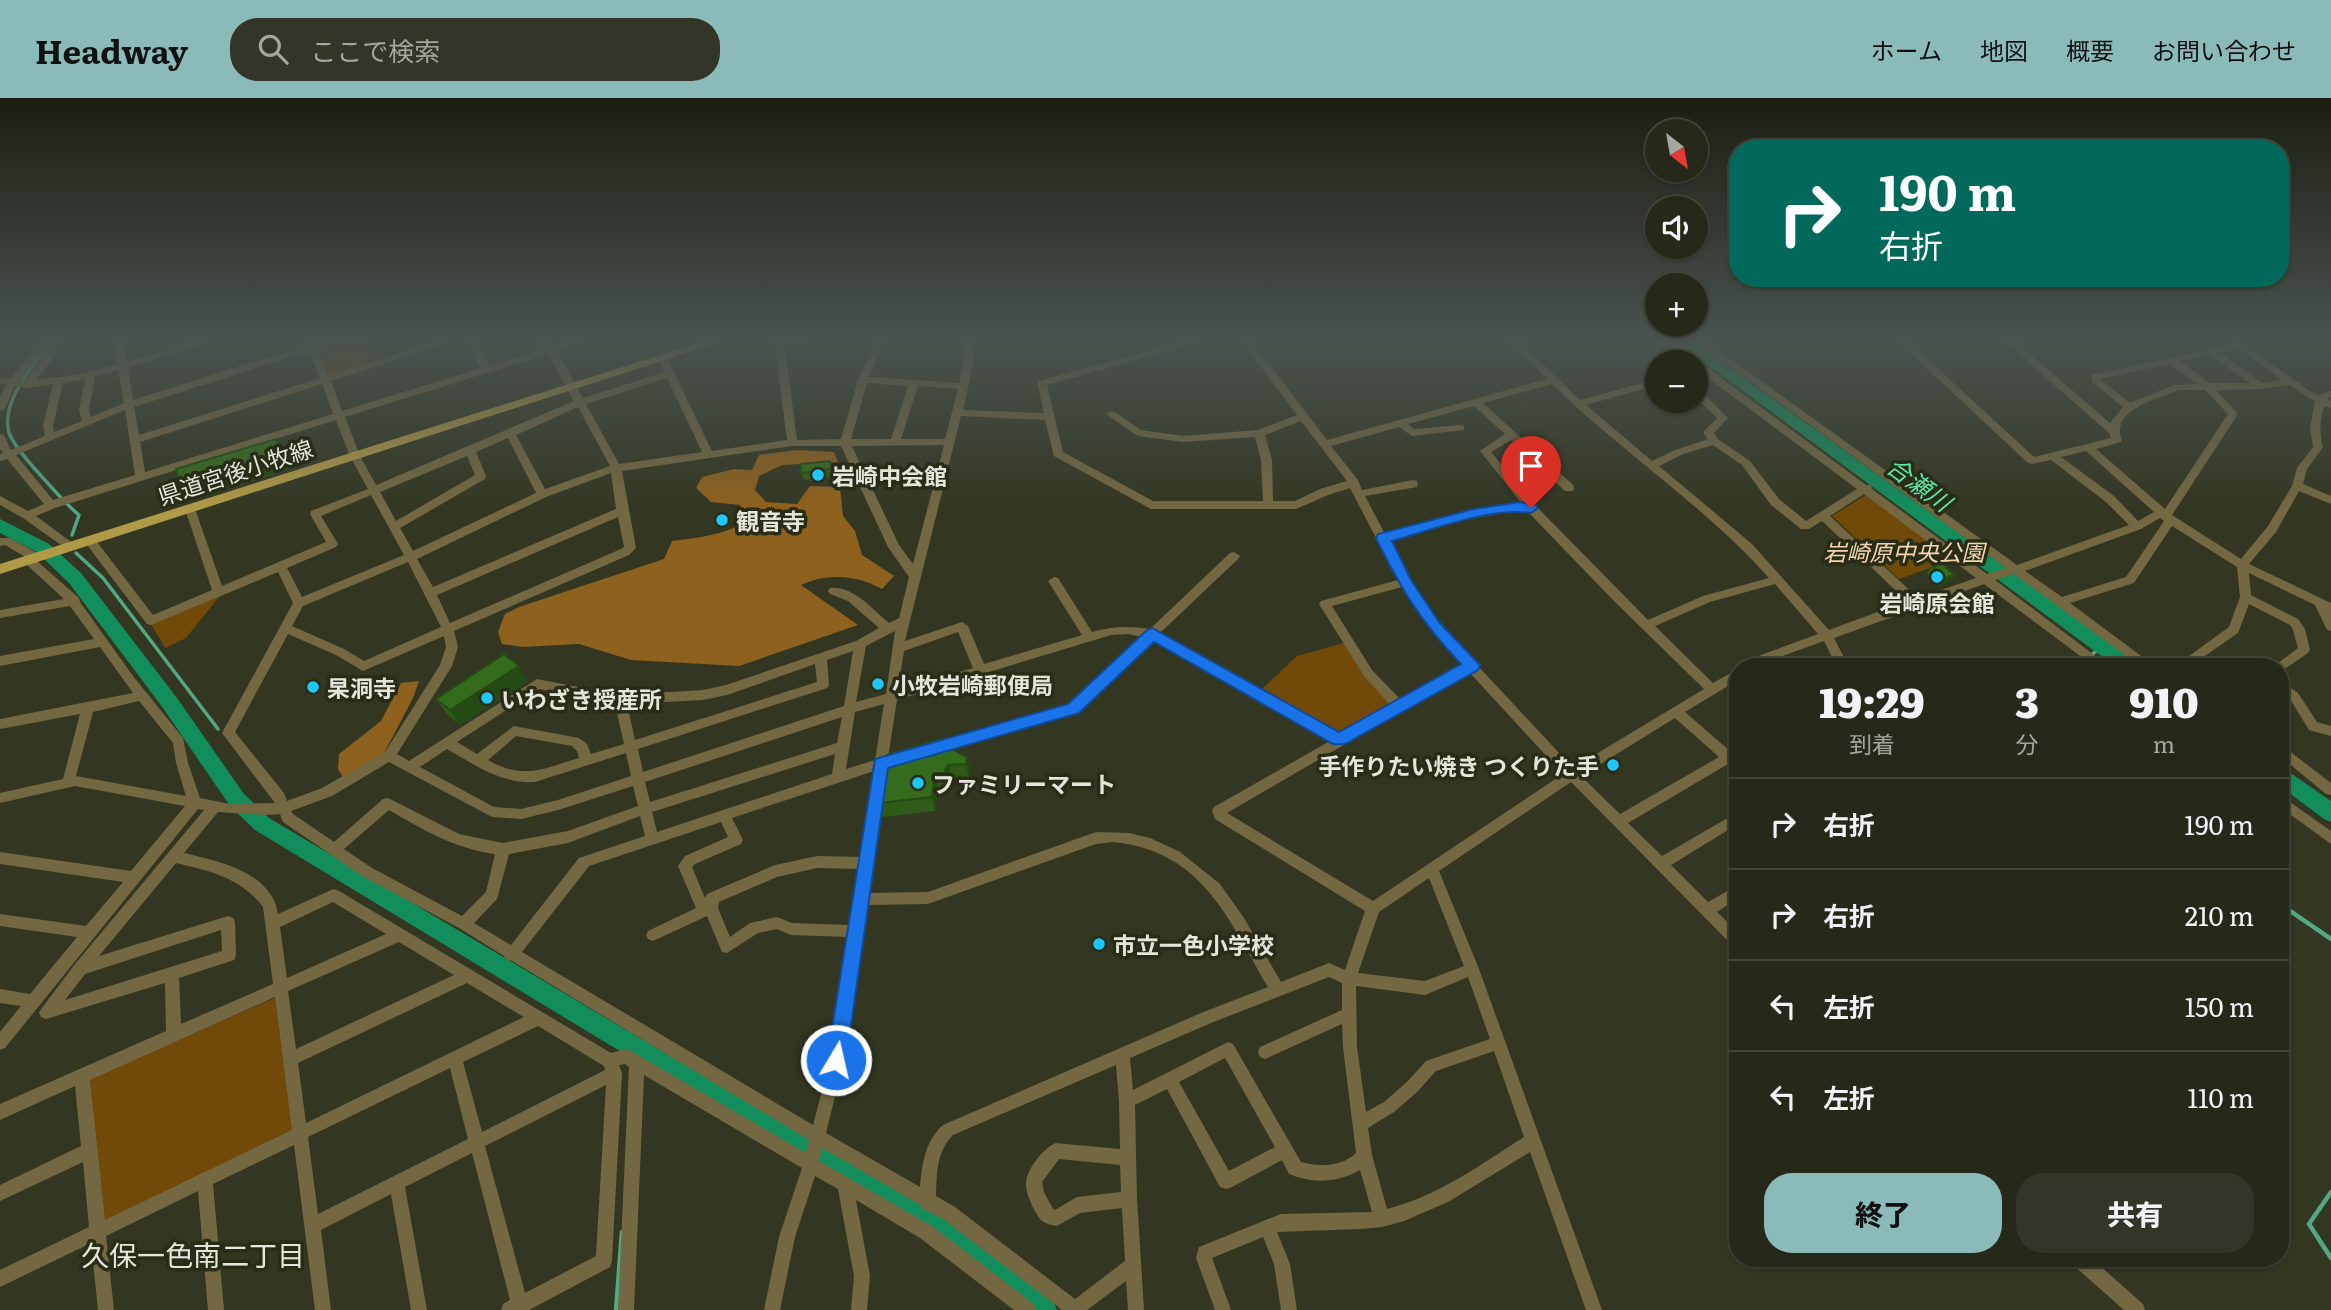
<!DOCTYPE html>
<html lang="ja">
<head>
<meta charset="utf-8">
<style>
	body { margin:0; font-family:Literata,"Noto Sans JP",serif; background:#323527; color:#f1f3f6; height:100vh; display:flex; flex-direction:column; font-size:26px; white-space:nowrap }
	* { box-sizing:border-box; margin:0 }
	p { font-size:23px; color:#a4a6a2 }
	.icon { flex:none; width:38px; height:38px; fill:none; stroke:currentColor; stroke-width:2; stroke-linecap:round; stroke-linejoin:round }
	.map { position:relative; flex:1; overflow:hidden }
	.drawer { position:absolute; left:1729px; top:560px; width:560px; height:609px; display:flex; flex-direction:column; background:#26291a; border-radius:28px; box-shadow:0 2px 5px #0004,0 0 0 2px #424539 }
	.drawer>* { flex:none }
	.banner { position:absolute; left:1729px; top:42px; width:560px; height:147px; border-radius:28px; box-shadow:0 2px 5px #0004,0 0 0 2px #424539; background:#00695c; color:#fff; overflow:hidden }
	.needle { width:46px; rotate:149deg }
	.buttons { position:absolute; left:1645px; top:21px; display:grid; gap:14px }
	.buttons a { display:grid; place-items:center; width:63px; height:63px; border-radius:50%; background:#26291a; box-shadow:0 2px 5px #0004,0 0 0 2px #424539; font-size:35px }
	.pin { position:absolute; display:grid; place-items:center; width:60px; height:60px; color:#fff; margin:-72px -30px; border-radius:50% 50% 50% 0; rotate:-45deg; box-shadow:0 0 7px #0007 }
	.pin .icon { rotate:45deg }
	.me { position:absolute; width:77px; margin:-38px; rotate:9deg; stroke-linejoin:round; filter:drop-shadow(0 0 5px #0008) }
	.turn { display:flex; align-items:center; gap:24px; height:147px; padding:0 35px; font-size:32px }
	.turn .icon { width:91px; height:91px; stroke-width:2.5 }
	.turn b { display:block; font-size:49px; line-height:60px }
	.eta { display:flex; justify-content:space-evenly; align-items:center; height:119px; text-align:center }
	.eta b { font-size:42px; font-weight:800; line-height:49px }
	.button { display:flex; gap:14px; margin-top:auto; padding:14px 35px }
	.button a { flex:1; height:80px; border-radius:28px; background:#8bbbb9; color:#111; font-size:28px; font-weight:800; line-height:80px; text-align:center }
	.button a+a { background:#323527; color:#f1f3f6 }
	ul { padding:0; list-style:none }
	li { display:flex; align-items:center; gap:21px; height:91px; padding:0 35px; border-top:2px solid #424539 }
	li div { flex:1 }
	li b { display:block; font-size:26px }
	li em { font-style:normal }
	header { display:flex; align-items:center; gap:42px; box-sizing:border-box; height:98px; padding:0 35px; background:#8bbbb9; color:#111 }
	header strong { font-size:33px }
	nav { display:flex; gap:38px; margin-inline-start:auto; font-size:24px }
	.search { width:490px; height:63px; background:#323527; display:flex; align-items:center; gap:18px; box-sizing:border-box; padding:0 24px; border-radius:28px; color:#a4a6a2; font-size:26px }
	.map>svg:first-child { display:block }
</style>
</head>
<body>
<header>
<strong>Headway</strong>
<div class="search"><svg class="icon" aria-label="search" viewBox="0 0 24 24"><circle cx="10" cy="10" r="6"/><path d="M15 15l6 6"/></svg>ここで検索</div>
<nav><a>ホーム</a><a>地図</a><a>概要</a><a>お問い合わせ</a></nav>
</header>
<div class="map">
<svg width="2331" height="1212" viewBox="0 0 2331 1212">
	<rect width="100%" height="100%" fill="#333722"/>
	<g fill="#714909">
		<polygon points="342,241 364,241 372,265 328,278 318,250"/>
		<polygon points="1866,397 1955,461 1899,481 1832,418"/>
		<polygon points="223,494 186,540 165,550 151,526"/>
		<polygon points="1344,545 1391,607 1339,637 1261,592 1297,558"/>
		<polygon points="275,900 294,1034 102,1126 90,980"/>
	</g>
	<g fill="#8f611e">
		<path d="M797,352L834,354L838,364L782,367L759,378L755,392L766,404L797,406L810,388L840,389L843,418L855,433L862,457L894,478L882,491C857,477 827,475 801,487L858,527L739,568L631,562L579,546L523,549L502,546L498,534L505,516L519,509L664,461L672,443C699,440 722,437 746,424L740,407L711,404L696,390L702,379L734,371L752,372L759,357Z"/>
		<polygon points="419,583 413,600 383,657 344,681 338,671 339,656 381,623 401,585"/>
	</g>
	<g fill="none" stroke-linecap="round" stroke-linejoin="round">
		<g stroke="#51a882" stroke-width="3.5">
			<path d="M54,241C36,264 0,302 9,335C14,348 25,359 34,370C49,386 62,403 79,417L72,437"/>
			<polyline points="76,455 103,480 218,631"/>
			<polyline points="2085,569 2086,560 2103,549"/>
		</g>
		<g stroke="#51a882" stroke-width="4.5">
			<polyline points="2280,806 2331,841"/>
			<polyline points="2331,1094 2309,1126 2331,1160"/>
			<polyline points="616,1212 622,1134"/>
		</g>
		<g fill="#128d5c" fill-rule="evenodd">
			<polygon points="1673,241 1690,241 2137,564 2139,569 2116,569"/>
			<polygon points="0,421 49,446 81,475 177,600 244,696 269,720 958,1129 1053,1203 1057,1212 1023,1212 940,1147 255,732 230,708 163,610 69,485 37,454 0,435"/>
			<polygon points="2280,668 2331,703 2331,724 2324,721 2280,688"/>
		</g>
		<g fill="#736842" fill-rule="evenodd">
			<path d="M43,241H53L19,283L26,282L56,241H66L37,282L75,277L117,267L113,241H123L127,264L202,241H218L128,270L133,302L307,247L304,241H314L315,244L325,241H340L317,250L328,278L444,241H459L331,283L342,313L481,270L467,241H477L490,268L545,250L540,241H550L554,248L575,241H591L557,253L583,300L665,274L658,260L663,257L666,258L712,353L787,342L774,241H816L811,244L785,248L797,342L841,341L858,282L876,241H886L869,279L959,285L963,267L964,241H974L973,267L963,312L1044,315L1037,285L1039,283L1193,241H1210L1047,287L1063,354L1153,403H1263L1261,362L1255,339L1183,344L1138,338L1106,316L1111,313L1115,314L1141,332L1183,338L1258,332L1297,317L1240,241H1250L1327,342L1547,281L1506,241H1517L1580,302L1657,281V287L1586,307L1652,363L1675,352L1708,341L1703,334L1717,320L1696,299V291L1700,292L1728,320L1714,335L1718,341L1750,363L1779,401L1806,423L1857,391L1696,271V264H1688L1657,241H1669L1866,387H1871L1872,391L1987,476L2006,470L1692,241H1703L2017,467L2129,427L2106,404L2051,362L2032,366L2028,365L1895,241H1906L2034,359L2111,340L2109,335L2002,241H2013L2110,325L2123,309L2092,284V277L2233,246V242L2236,241L2310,293L2318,297L2331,293V299L2327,301L2331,303V310L2324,308C2320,322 2319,335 2323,349L2307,371L2303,386L2331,398V406L2299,393L2276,434L2249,466L2331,505V533L2327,532L2315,507L2249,475L2251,497L2298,521L2305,531L2310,552L2308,555L2283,572L2280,573V569H2273L2298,550L2293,532L2290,527L2249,506L2238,535L2189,569H2174L2229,529L2240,499L2237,469L2172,428L2134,485L2070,505L2156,569H2141L2014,476L1995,482L2110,569H2095L1984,486L1834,540L1849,569H1837L1824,543L1769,563L1760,569H1744L1761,557L1818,536L1775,486L1710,504L1655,528L1713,585L1738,571V582L1685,614L1730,653L1738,649V672L1728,666L1628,725L1662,758L1738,714V726L1671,767L1708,804L1738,787V800L1717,814L1738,834V850L1733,848L1571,684L1439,773L1479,871L1602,1212H1586L1530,1054L1448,1104L1404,1123L1382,1129L1360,1131L1277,1134L1290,1166L1297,1212H1281L1274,1166L1263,1139L1212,1160L1231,1212H1215L1196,1160L1199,1149L1281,1116L1372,1114L1360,1072C1337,1085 1313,1086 1289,1076L1282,1062L1232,1089L1226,1091L1220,1089L1167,991L1135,1007L1137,1101L1144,1212H1128L1126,1183L1087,1212H1062L943,1121L921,1110L920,1107L822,1050L819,1063L932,1128L1034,1206L1036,1212H1014L920,1140L856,1102L870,1178L867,1212H851L854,1178L838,1091L815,1078L795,1139L780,1212H764L779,1139L802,1070L644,977L634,1212H618L629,969L625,966L619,967L622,975L612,1163L610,1169L529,1212H501L503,1206L510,1202L472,1055L405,1089L427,1212H411L391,1096L321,1132L331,1212H315L294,1047L213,1086L224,1212H208L198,1093L106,1138L114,1212H98L91,1145L0,1189V1172L89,1129L83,1064L0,1103V1087L81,1048L75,988L0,1022V1006L166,933L165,885L46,921L41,919L39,914L75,866L204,712L198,711L5,950L0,952V934L21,908L0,905V891L30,896L77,839L0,828V816L86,828L123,784L0,766V754L131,773L185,708L75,688L0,705V695L63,681L80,616L0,631V621L133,595L100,549L0,568V558L94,541L70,508L0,520V512L64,501L26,466L24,463L27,460L5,447L0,448V440H10L41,457L43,460L38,464L79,500L80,504L133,578L183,640L188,665L200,700L230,706L275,705L222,635L293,505L278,474L151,527L147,526L84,443L86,440H94L153,517L212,492L185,411L186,408L190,407L195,411L222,488L326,444L310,416L311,413L368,391L350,358L336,322L55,410L36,418L78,449L76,452H68L23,420L0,407V398L28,413L44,406L7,361L0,363V356L3,355L0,351V336L4,337L11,352L45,338L43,328L53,286L28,290L15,288L5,310L0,313V299L6,287L0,286V280L10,281ZM2239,250L2282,282L2262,285L2220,255ZM309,253L320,280L139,337L134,309ZM548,256L574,303L376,387L360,358L345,319ZM2210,257L2250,285H2210L2180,263ZM2170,266L2197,286L2174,287L2130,305L2100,281ZM118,272L124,305L91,319L89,312L95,278ZM667,280L702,354L619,366L586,306ZM85,281L79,312L82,323L54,334L53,328L63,285ZM867,285L908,288L891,341H851ZM322,286L333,316L145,374L140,344ZM1552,286C1621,354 1704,407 1769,480L1703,498L1648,522L1535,407L1491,354L1511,342L1565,393H1573L1574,390L1573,387L1483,305ZM2289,287L2315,303L2310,330L2313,349L2297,370L2292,388L2268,428L2241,461L2172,417L2238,316L2216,292L2262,291ZM918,288L958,291L945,341H901ZM2178,292H2205L2228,316L2165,411L2096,351L2121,344L2122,342C2109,312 2158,301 2178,292ZM1474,308L1505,336L1480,353L1522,406L1477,411L1385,436L1365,398L1417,389L1418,386L1417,383L1413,382L1362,392L1358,382L1331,348L1399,329L1412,338L1464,332V328L1460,327L1414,331L1408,326ZM578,309L610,368L545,391L516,337ZM125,312L135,377L53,402L16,357ZM961,318L1045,322L1054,358L1151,411H1296L1328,397L1350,390L1398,482L1321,503L1319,506L1364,578L1391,608L1340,637L1160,535L1238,461L1240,458L1234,454L1230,455L1150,531C1129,528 1113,528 1092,534L1058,480L1054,479L1048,483L1082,537L984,566L968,528L962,524L905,543ZM1301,323L1347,383L1320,391L1295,403H1273L1272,362L1265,337ZM508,340L536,395L413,453L400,430L485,381L486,378L476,354ZM944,347L913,466L899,447L852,348ZM1713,347L1742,367L1771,407L1801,431H1809L1822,423L1907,503L1829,532L1752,446L1659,368L1683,356ZM792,348H841L888,449L909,479L899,520L889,525C873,512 853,487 830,490L828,493L830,496L848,503L879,530L856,543L726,587L703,592L620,597L537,581L409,663L397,656L452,568L458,549L454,533L629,457L636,450L622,373ZM2086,353L2154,414L2138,423L2114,398L2061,359ZM467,358L475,377L396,423L380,394ZM611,375L616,411L433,489L417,461L546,399ZM1864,396L1976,480L1918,500L1830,418ZM371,397L404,457L302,499L287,470L336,449L338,446L321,418ZM1515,413L1528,414L1613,502L1704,591L1573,670L1438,525L1410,482L1389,443L1458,423ZM618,419L624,449L621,451L450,525L437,497ZM2160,420L2164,423L2126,479L2062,499L2025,473L2141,431ZM408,464L441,529L364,563L344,551L292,528L303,508ZM1402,489L1430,531L1463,567L1401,602L1372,572L1332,508ZM895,533L886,596L856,604L866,548ZM958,534L973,570L898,592L904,553ZM288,536L336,557L363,573L444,538L446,549L440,567L385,654L322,690L287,703L284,695L235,634ZM1128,536L1142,539L1069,607L930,647L928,651L930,655L934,656L1077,614L1153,542L1330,643L1214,709L1212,713L1215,721L1365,813L1345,872L1329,865L1281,884L1244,820L1220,786L1180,754L1150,740L1129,735L1096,734L928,794L869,795L887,669L892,664L888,660L897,602L1111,537ZM853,553L844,608L643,674L638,651L827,590L829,587L827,562ZM815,566L817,584L635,642L627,606L703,602L727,597ZM1469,574L1563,676L1373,803L1227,715ZM539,591L615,606L624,646L591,656L587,646L579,640L514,628L477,656L457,644ZM139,603L173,645L176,665L186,698L76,678L93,614ZM884,606L875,662L846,671L855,614ZM842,619L837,645L650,704L645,684ZM1675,620L1719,659L1620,716L1581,678ZM516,638L572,648L577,653L579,660C543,671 523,682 488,662ZM447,651C475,667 501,686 535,684L626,655L631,678L558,702L521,711L494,709L420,669ZM835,656L832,676L657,734L652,714ZM389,664L492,719L521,721L558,712L633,688L638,708L568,733L503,745L459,736L388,700L383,701L334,744L293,716L291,713L332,698ZM874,673L861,759L817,758L775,767L707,796L705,800L692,769L695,766L741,746L743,742L732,720ZM389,712C423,732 456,751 495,756L486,794L462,818L372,770L344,751ZM218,714L265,717L280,716L283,724L362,778L459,830L504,858L506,862L512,863L809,1042L806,1055L631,953L626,951L611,955L339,793L334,791L329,793L278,816C272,774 218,763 184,755ZM640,718L645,738L579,760L511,847L474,825L497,801L509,756L568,745ZM721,724L728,739L685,758L678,768L696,810L648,833L646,837L648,841L653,843L707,818L722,854L727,855L758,835L777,831L791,837L848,839L830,962L813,1027L522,854L589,768ZM1113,744C1203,753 1228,821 1268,889L1201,915L943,1027C925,1043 922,1066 920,1089L826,1035L844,962L867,807L928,806L1096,746ZM176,765C210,773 241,780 263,809L273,886L181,926L179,880L234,862L236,857L235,824L233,820L228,818L99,858ZM817,770L859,771L855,796L852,801L854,804L850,827L792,825L777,819L750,825L730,839L718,810L719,804L777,779ZM1429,780L1464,868L1425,883L1358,875L1379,814ZM333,804L386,836L287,880L280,829ZM221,832L222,853L65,902L85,876ZM399,844L454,877L296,951L288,893ZM1329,879L1342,885V912L1260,949L1258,954L1260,959L1265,961L1342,926L1343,949L1356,1055C1342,1069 1319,1069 1301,1064L1233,946L1228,944L1133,992L1130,960L1211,925ZM1468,879L1490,941L1426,963L1407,984L1384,1004L1366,1014L1357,949L1356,888L1425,897ZM467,885L524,919L306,1025L298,965ZM275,899L292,1032L105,1122L90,982ZM538,928L604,968L605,972L482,1034L463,964ZM1494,953L1524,1039C1480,1067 1438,1098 1387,1111L1372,1057L1368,1030L1394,1014L1417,994L1436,973ZM1225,960L1275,1049L1229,1073L1179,984ZM1116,967L1119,1003L1120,1051L1056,1045C1043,1050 1027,1071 1026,1085C1025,1095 1035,1115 1041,1122C1045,1126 1052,1127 1057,1128L1080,1115L1122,1110L1125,1163L1075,1201L955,1109L936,1098C937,1076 936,1054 953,1037ZM450,970L468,1041L318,1116L308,1039ZM606,987L596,1158L525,1195L485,1048ZM1059,1061L1120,1067L1121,1094L1077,1099L1055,1112L1053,1111L1044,1094L1042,1084Z"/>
			<polygon points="2280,583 2298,595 2317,624 2331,628 2331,638 2309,632 2290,601 2280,595"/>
			<polygon points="2280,646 2331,685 2331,697 2326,696 2280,658"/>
			<polygon points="2280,697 2331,733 2331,746 2280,709"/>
			<polygon points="2070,1160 2091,1160 2143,1206 2145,1212 2124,1212 2072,1166"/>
		</g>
		<polygon fill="#b19a47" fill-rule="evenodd" points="711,241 730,241 0,476 0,466"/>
	</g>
	<g fill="#2e5c18">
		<polygon points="1616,244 1634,248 1632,256 1622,259 1614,252"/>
		<polygon points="830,363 833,379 804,382 801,375"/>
		<polygon points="1932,467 1954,477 1949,484 1940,487 1927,475"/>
		<polygon points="528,583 460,627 447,616 436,601"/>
		<polygon points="950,650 967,659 970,673 969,681 952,681 948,690 938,689 935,713 883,719 878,705"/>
	</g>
	<g fill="#254b14">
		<polygon points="1634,248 1632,256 1622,259 1625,252"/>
		<polygon points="276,341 287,357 291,371 192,403 179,387"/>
		<polygon points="1954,477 1949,484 1940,487 1945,480"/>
		<polygon points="519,568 528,583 460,627 450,612"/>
		<polygon points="967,659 970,673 969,681 966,666"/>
		<polygon points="948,667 952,681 948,690 944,675"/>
		<polygon points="935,675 938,689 935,713 932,699"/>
	</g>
	<g fill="#356b1c" stroke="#254b14" stroke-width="2">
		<polygon points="1626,241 1634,248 1625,252 1616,244"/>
		<polygon points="276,341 280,355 179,387 176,371"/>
		<polygon points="830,363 831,371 801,375 801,366"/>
		<polygon points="1941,464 1954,477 1945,480 1932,467"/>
		<polygon points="504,556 519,568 450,612 436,601"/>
		<polygon points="942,641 950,650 967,659 966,666 948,667 944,675 935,675 932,699 878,705 887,657"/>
	</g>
	<linearGradient id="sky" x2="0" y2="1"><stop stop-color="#1c1e13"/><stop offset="0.59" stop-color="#4a534f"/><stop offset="1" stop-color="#4a534f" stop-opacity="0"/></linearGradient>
	<rect width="2331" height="411" fill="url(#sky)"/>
	<path fill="#1a73e8" stroke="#114b97" stroke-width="2" d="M1520,404L1536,407L1538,410L1531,415C1490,409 1432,432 1392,443L1411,482L1439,524L1480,567L1478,572L1345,646H1333L1154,544L1079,615L888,670L846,962L843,968L836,971L830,968L827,962L875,661L1068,606L1147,532L1152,530L1339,634L1461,566C1421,524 1402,493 1376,440L1378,436L1474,411Z"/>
	<g fill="#1dc9fc" stroke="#292d18" stroke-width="2.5">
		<circle cx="818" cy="377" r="7"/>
		<circle cx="722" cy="422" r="7"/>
		<circle cx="1937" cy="479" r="7"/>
		<circle cx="878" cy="586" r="7"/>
		<circle cx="313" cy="589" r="7"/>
		<circle cx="487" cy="600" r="7"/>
		<circle cx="1613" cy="667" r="7"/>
		<circle cx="918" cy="685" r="7"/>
		<circle cx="1099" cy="846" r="7"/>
	</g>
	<g text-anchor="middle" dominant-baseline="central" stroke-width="7" stroke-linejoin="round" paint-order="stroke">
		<g font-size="23" fill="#e3e6d9" stroke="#292d18">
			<text transform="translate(235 373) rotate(-18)">県道宮後小牧線</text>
		</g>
		<g font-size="23" font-weight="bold" fill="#e3e6d9" stroke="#292d18" text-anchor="start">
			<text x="832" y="377">岩崎中会館</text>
			<text x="736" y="422">観音寺</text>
			<text x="1937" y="504" text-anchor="middle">岩崎原会館</text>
			<text x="892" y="586">小牧岩崎郵便局</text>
			<text x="327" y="589">杲洞寺</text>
			<text x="501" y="600">いわざき授産所</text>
			<text x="1599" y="667" text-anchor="end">手作りたい焼き つくりた手</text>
			<text x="932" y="685">ファミリーマート</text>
			<text x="1113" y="846">市立一色小学校</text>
		</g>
		<g font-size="23" font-style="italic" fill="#f4d4ad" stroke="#292d18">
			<text x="1904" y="453">岩崎原中央公園</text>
		</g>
		<g font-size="24" font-style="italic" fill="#5ce9a7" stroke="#292d18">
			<text transform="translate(1920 385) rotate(36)">合瀬川</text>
		</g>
		<g font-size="28" fill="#e3e6d9" stroke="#292d18">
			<text x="193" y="1156">久保一色南二丁目</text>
		</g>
	</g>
</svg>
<div class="buttons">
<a><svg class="needle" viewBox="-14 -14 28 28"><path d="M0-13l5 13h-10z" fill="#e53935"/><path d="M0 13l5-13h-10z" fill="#a4a6a2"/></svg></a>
<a><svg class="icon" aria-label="sound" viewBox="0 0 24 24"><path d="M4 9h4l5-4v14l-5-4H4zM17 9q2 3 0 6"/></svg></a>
<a>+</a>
<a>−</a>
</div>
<div class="pin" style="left:1531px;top:410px;background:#d93025"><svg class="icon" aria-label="arrive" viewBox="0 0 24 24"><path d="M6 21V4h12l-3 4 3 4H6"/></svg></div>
<svg class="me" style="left:836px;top:962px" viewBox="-20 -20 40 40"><circle r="17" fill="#1a73e8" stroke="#fff" stroke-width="3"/><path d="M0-11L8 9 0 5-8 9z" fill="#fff"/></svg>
<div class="banner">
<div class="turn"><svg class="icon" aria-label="right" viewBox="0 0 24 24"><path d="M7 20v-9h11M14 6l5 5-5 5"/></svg><div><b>190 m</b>右折</div></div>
</div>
<section class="drawer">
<div class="eta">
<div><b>19:29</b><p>到着</p></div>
<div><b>3</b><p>分</p></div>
<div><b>910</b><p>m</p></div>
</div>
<ul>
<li><svg class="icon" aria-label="right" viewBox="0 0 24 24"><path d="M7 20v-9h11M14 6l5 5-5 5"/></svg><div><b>右折</b></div><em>190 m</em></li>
<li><svg class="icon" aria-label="right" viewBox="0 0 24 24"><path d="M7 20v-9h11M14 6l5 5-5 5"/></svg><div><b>右折</b></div><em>210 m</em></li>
<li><svg class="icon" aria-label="left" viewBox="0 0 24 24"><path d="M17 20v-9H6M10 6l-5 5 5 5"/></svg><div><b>左折</b></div><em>150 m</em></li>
<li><svg class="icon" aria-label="left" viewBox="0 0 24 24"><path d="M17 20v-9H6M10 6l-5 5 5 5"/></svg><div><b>左折</b></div><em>110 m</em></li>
</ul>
<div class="button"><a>終了</a><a>共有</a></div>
</section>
</div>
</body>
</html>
